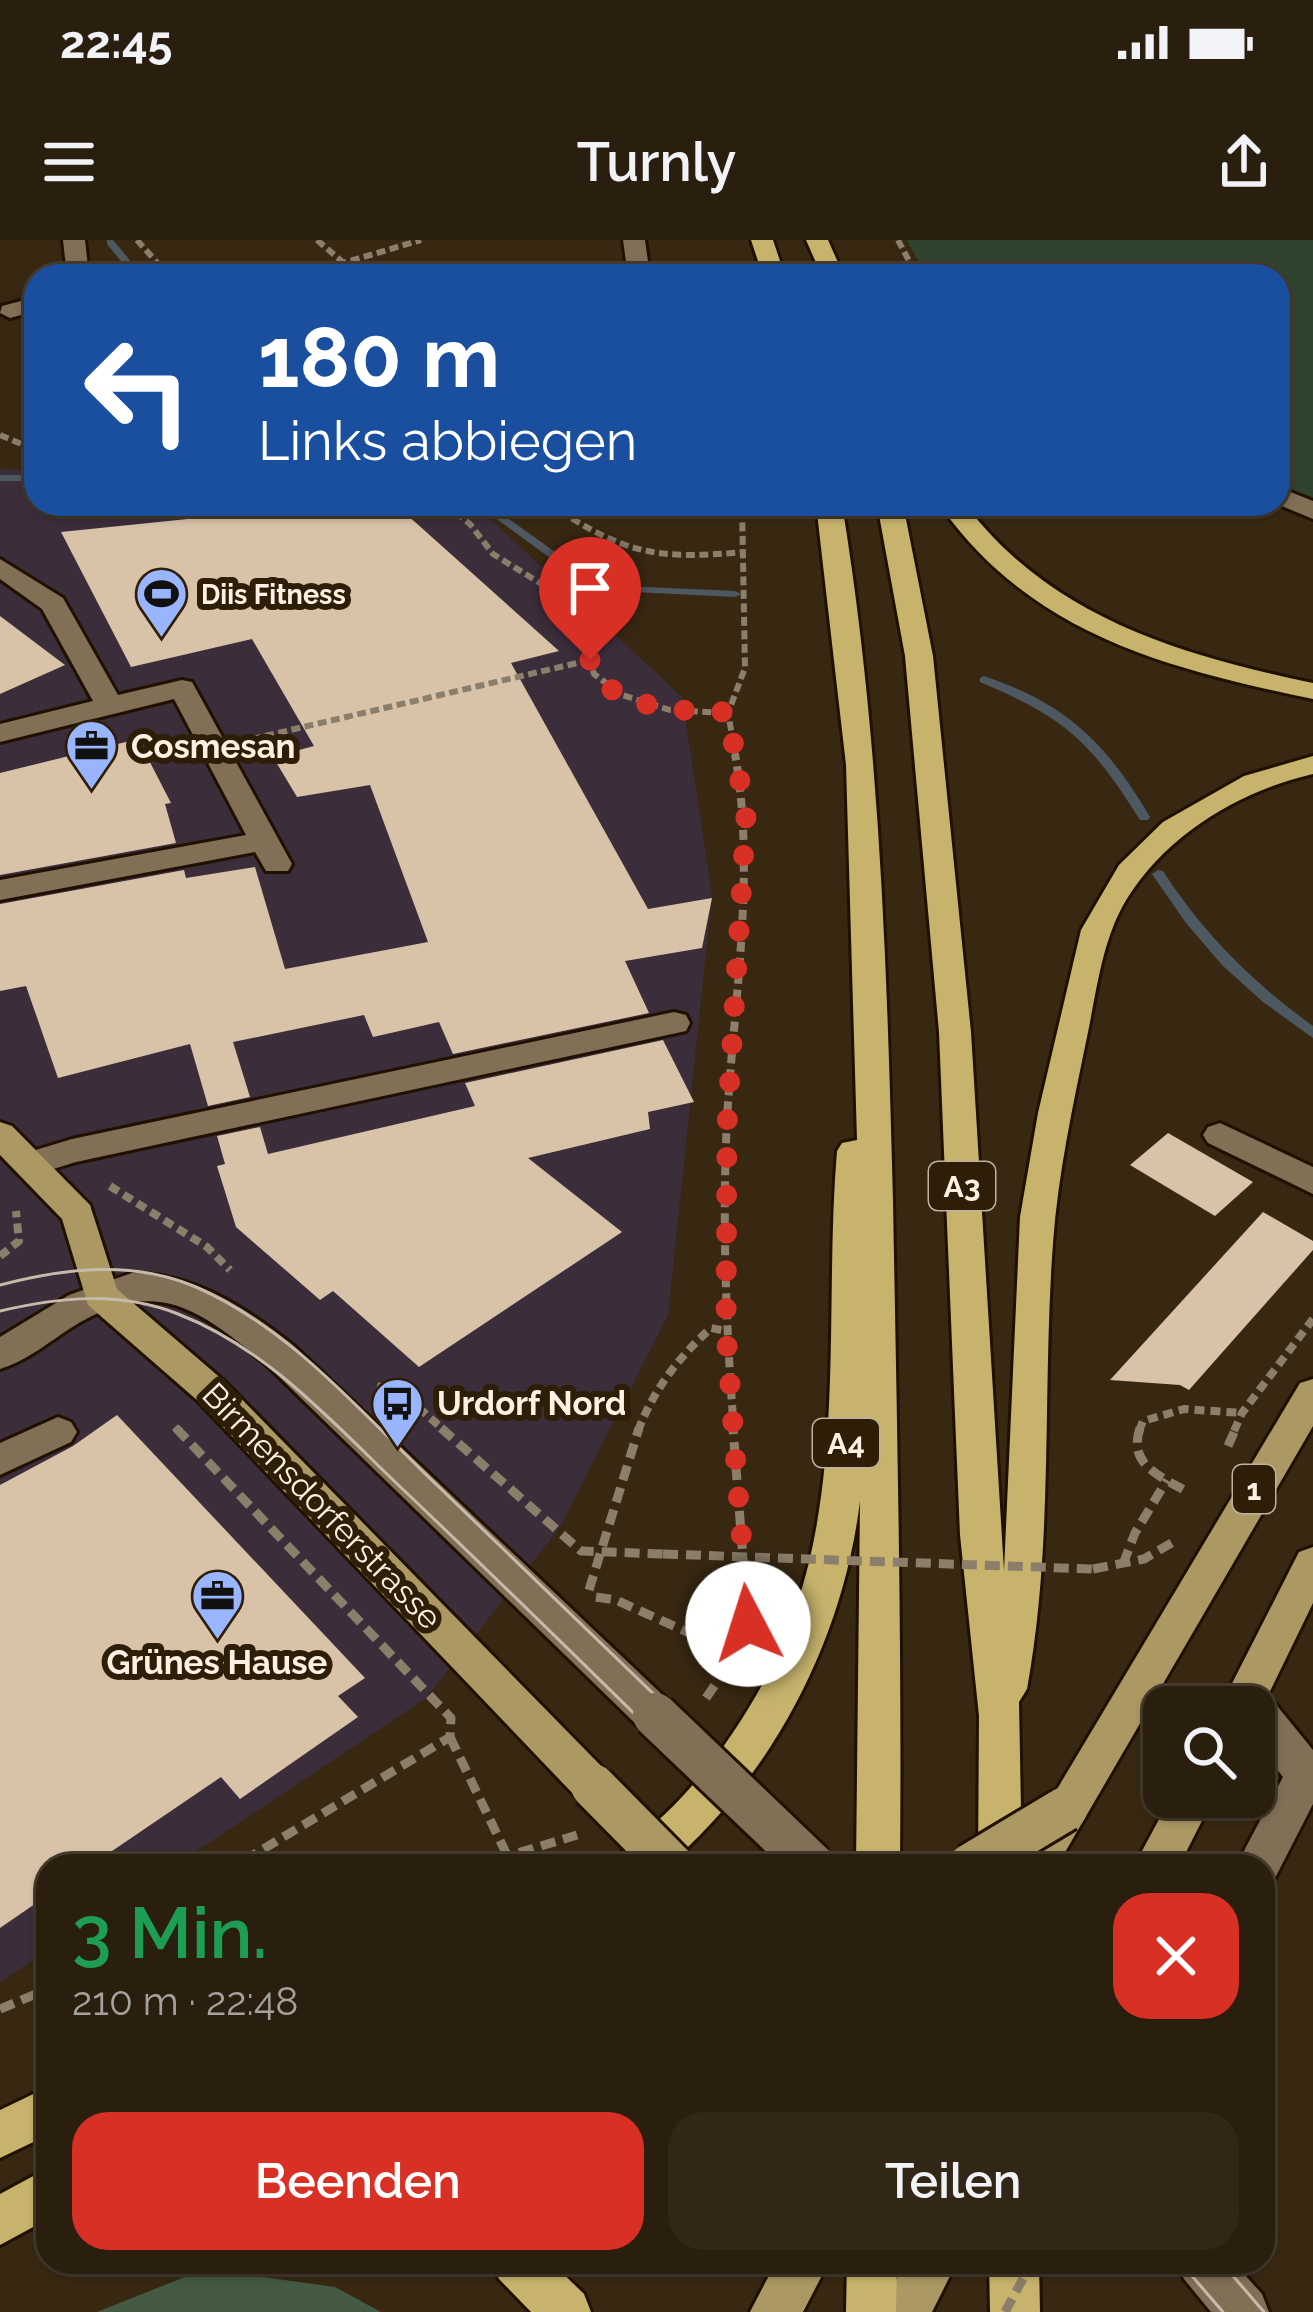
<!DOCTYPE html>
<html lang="de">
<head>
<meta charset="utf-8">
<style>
	body { margin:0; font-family:Raleway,sans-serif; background:#322717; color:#f1f3f6; height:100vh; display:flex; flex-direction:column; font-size:45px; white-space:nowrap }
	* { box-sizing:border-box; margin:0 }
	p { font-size:39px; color:#a5a29e }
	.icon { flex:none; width:66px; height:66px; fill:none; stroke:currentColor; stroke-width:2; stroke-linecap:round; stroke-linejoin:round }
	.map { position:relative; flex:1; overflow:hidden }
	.side { position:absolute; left:36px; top:1614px; width:1239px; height:420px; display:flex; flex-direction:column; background:#2a1e0e; border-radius:36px; box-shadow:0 3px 9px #0004,0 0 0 3px #463c2e }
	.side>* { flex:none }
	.banner { position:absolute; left:24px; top:24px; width:1266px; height:252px; border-radius:36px; box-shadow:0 3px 9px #0004,0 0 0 3px #463c2e; background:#1a4fa0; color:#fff; overflow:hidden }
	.tools { position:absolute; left:1143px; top:1446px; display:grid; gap:24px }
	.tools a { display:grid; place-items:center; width:132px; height:132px; border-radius:24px; background:#2a1e0e; box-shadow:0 3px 9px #0004,0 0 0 3px #463c2e; font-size:60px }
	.pin { position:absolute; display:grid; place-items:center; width:102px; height:102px; color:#fff; margin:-123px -51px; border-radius:50% 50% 50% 0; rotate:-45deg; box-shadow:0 0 12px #0007 }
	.pin .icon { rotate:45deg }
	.me { position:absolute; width:132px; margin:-66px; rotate:355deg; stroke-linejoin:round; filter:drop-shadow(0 0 9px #0008) }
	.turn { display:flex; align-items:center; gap:42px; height:252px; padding:0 36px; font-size:54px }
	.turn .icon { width:156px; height:156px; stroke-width:2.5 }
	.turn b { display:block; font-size:84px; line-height:102px }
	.round { display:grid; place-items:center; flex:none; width:126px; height:126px; border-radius:36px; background:#322717 }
	.head { display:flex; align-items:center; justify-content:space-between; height:204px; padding:0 36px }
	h1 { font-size:72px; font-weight:600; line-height:90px; color:#1e9e55 }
	.action { display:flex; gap:24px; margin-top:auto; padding:24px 36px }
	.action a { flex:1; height:138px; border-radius:36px; background:#d93025; color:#fff; font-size:48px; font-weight:600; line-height:138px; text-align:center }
	.action a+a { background:#322717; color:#f1f3f6 }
	.status { display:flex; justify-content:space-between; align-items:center; height:84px; padding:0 60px; background:#2a1e0e; direction:ltr }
	.status svg { height:33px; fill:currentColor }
	header { display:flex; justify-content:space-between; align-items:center; height:156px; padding:0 36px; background:#2a1e0e; font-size:54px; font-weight:600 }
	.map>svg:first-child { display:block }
</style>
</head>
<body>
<div class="status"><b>22:45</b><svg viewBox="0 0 49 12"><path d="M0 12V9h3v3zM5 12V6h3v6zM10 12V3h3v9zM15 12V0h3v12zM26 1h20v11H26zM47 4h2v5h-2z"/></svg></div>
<header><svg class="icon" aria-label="menu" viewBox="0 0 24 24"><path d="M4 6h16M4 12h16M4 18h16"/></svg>Turnly<svg class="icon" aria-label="share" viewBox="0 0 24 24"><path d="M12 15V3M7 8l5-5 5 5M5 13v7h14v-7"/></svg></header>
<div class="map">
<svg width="1313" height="2072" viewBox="0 0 1313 2072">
	<rect width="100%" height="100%" fill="#382812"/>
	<polygon fill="#3c2d3a" points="0,229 36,230 36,264 474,264 682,457 712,655 668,1075 560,1287 426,1458 174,1626 48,1626 48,1710 0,1742"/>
	<polygon fill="#30432f" points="907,0 1313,0 1313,264 1278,248 1278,36 926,36"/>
	<polygon fill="#445a43" points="205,2029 335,2047 381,2072 97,2072"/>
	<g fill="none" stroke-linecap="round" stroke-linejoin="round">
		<g fill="#4e5861" fill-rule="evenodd">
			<polygon points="107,0 113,0 143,36 133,36 107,4"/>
			<rect x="0" y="235" width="36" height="6"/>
			<polygon points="476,264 488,264 601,345 735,351 741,354 735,357 594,350"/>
			<path d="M984,436C1067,464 1106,503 1150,577L1148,580H1140C1091,502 1066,478 980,442V438Z"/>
			<path d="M1158,630L1163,631C1203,693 1253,743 1313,786V798L1263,762L1222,725L1186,683L1152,634Z"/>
		</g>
	</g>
	<g fill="#d8c3a9">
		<polygon points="334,264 380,264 405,273 559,411 511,423 648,669 712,658 702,708 625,721 649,773 453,814 439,782 373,797 364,775 233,802 250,857 208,866 190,804 58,838 26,746 0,751 0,664 184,630 186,638 255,627 285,729 428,702 370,545 297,557 273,517 314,506 252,399 131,427 61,292"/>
		<polygon points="0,376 65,425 0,454"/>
		<polygon points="138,499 171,563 165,564 176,603 0,635 0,533"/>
		<polygon points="663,800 694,862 648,872 650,889 528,918 622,992 419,1127 333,1051 320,1060 236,987 217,926 225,924 217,896 260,887 268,914 475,866 465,843"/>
		<polygon points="1168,893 1253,942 1215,976 1130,925"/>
		<polygon points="1263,972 1313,1001 1313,1010 1189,1150 1180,1145 1110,1140"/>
		<polygon points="117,1175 365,1438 338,1456 358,1477 240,1559 221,1537 90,1626 48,1626 48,1655 0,1688 0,1245 73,1206"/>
	</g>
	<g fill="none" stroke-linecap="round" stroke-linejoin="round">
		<defs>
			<g id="minor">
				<polygon points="63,0 85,0 89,36 67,36"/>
				<polygon points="623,0 645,0 650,36 628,36"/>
				<polygon points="36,57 36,71 10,78 0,73 2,66"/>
				<polygon points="1278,247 1313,261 1313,279 1277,264"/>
				<polygon points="0,319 63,358 118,455 182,440 192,442 292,624 288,631 266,631 255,612 0,660 0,640 246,595 174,459 0,502 0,484 93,461 42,369 0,339"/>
				<polygon points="674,772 686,775 690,783 686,791 76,922 31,936 19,933 14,924 19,915 72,899"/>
				<polygon points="1220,883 1313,927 1313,954 1208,903 1203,895 1208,887"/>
				<path d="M132,1033C195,1034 246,1068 294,1106L670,1462L676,1475L670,1488L655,1493L640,1488L268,1126C200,1070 158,1035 74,1086C50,1101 27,1121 0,1129V1097L69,1055Z"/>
				<polygon points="58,1177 71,1182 77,1192 71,1202 0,1235 0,1203"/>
				<polygon points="1254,1451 1269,1456 1313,1510 1313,1564 1274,1640 1263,1644 1263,1626 1236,1626 1283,1537 1254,1500 1254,1467 1234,1467 1239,1456"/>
				<polygon points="1176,2022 1233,2022 1262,2054 1269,2072 1211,2072 1184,2039"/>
			</g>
			<g id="major">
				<polygon points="0,882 12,886 90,965 117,1049 224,1141 608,1533 614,1546 608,1559 593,1565 578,1559 198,1161 88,1065 62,979 0,915"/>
				<polygon points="1313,1139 1313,1186 1057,1626 1011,1626 1300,1143"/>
				<polygon points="1313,1307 1313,1363 1256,1480 1254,1467 1220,1467 1299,1312"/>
				<polygon points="1171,1557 1214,1557 1179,1626 1134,1626"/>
				<polygon points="776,2022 829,2022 803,2072 750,2072"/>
				<polygon points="905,2022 957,2022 932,2072 880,2072"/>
			</g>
			<g id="highway">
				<polygon points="751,0 773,0 785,36 763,36"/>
				<polygon points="806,0 828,0 844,36 822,36"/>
				<path d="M816,264H842C880,496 887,728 893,962C897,1183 902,1405 900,1626H856L860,1261C843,1400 773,1535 667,1626H613C624,1603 646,1592 664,1575C704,1537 737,1491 763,1443C853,1280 822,1088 837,911L842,903L857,900L846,525Z"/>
				<path d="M877,264H903L933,416L971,792L1004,1331L1020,977L1038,873L1081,690L1119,625L1163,582L1244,536L1313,516V534C1240,551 1169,593 1128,657C1102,698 1097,750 1087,797C1073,865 1058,934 1053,1003C1042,1153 1054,1301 1027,1449L1019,1462L1022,1626H978L979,1476L960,1295L939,792L905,416Z"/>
				<path d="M939,264H965C1050,377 1180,415 1313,443V459C1165,428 1030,394 939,264Z"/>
				<polygon points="48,1847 48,1895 0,1918 0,1870"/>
				<polygon points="48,1928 48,1979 0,2005 0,1954"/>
				<polygon points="491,2022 551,2022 584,2054 591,2072 531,2072 499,2039"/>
				<polygon points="847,2022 897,2022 896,2072 846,2072"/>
				<polygon points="989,2022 1039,2022 1040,2072 990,2072"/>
			</g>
		</defs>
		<use href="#minor" stroke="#1f1000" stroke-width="6"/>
		<use href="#major" stroke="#1f1000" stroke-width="6"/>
		<use href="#highway" stroke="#1f1000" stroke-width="6"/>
		<g stroke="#8b7e6b" stroke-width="6" stroke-dasharray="9 4.5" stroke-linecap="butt">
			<polyline points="137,0 169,36"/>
			<polyline points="317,0 359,36"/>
			<polyline points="898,0 917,36"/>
			<polyline points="299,36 421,0"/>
			<polyline points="0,195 36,210"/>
			<polyline points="445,264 470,284 493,314 545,346 585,399 594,434 622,455 670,470 728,473"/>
			<path d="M549,264C625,314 655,320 745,312"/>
			<polyline points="252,499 590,420"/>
			<polyline points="736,517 728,473 745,428 742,264"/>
		</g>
		<g stroke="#8b7e6b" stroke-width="8" stroke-dasharray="10 6" stroke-linecap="butt">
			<polyline points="110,946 207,1007 230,1030"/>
			<polyline points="0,1016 19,1001 16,971"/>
			<polyline points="377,1146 403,1154 445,1191"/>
			<polyline points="175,1187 179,1191"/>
			<path d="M638,1191C654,1149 678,1118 711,1088L726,1091"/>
			<path d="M734,1191C726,1088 722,983 727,879C734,759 756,633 735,514"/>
			<polyline points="1139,1191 1143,1181 1184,1169 1242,1173"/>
			<polyline points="1234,1191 1242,1173 1313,1079"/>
		</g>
		<g stroke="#8b7e6b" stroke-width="9" stroke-dasharray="15 8" stroke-linecap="butt">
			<polyline points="176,1188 451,1478 450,1497 235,1626"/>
			<polyline points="441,1188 581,1311 663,1314"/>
			<path d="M1140,1188C1128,1223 1157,1235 1184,1250"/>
			<polyline points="1228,1206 1236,1188"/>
			<polyline points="1123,1324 1135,1293 1167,1240"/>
			<polyline points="1093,1329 1144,1319 1173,1302"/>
			<polyline points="589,1350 639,1188"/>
			<polyline points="596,1357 616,1360 736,1414"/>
			<polyline points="706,1458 736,1414 748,1384 733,1188"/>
			<polyline points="450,1497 508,1617"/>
			<polyline points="475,1626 577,1595"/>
			<polyline points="0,1769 48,1749"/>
		</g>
		<use href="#minor" fill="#816f56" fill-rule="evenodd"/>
		<use href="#major" fill="#ab9863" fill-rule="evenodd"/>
		<use href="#highway" fill="#c7b36c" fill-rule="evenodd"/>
		<g stroke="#c6baaa" stroke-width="3">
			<path d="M0,1045C65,1028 133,1020 196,1047C294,1090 364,1176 440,1248C571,1373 701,1500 832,1626"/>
			<path d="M0,1071C60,1057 119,1051 178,1074C272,1110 340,1191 412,1258C539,1379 664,1503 789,1626"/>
			<polyline points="1180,2022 1223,2072"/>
			<polyline points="1221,2022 1264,2072"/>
		</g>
		<defs>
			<polyline id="minor-bridge" points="655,1475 813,1626"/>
			<g id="major-bridge">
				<polyline points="593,1546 672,1626"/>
				<polyline points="970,1626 1065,1569"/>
			</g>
		</defs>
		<use href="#minor-bridge" stroke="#1f1000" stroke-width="50" stroke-linecap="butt"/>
		<use href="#major-bridge" stroke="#1f1000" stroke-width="50" stroke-linecap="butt"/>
		<g stroke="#8b7e6b" stroke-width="9" stroke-dasharray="15 8" stroke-linecap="butt">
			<polyline points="663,1314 1093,1329"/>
			<polyline points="1005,2072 1032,2022"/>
		</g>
		<use href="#minor-bridge" stroke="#816f56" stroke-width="44"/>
		<use href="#major-bridge" stroke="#ab9863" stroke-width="44"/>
	</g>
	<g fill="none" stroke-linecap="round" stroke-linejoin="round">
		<path stroke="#d93025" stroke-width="21" stroke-dasharray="0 37.8" d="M590,420C605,471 685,471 728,472L746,576L727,885L726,1091L748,1384"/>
	</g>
	<defs>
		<symbol id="stadium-pin" viewBox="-11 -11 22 30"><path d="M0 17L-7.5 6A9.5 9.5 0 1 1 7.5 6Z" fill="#98b5fd" stroke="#2e1e08"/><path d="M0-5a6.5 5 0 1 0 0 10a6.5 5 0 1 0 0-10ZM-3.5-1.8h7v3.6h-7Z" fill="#111"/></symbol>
		<symbol id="office-pin" viewBox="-11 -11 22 30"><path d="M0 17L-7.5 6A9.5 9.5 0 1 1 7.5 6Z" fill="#98b5fd" stroke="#2e1e08"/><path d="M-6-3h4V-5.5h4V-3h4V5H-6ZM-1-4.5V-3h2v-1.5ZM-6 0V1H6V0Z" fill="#111"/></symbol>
		<symbol id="bus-pin" viewBox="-11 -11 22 30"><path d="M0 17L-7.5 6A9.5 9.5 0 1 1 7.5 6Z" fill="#98b5fd" stroke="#2e1e08"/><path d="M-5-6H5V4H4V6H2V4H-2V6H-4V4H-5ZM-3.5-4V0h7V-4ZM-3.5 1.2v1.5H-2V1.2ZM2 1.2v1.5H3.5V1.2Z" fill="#111"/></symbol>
	</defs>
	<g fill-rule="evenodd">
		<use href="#stadium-pin" x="132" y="324" width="59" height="81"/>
		<use href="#office-pin" x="62" y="476" width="59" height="81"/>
		<use href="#bus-pin" x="368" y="1134" width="59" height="81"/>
		<use href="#office-pin" x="188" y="1326" width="59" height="81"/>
	</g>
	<g text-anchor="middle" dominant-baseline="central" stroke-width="12" stroke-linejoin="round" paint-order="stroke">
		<g font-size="27" font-weight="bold" fill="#fcf1e3" stroke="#2e1e08" text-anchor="start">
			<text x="201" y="354">Diis Fitness</text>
		</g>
		<g fill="#2e1e08" stroke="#beb2a1" stroke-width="3">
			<rect x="929" y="922" width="66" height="48" rx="9"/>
			<rect x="813" y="1179" width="66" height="48" rx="9"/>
			<rect x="1233" y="1225" width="42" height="48" rx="9"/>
		</g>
		<g font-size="30" font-weight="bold" fill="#fcf1e3">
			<text x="962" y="946">A3</text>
			<text x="846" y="1203">A4</text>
			<text x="1254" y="1249">1</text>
		</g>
		<g font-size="33" font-weight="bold" fill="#fcf1e3" stroke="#2e1e08" text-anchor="start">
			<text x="131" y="506">Cosmesan</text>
			<text x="437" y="1163">Urdorf Nord</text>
			<text x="217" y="1422" text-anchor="middle">Grünes Hause</text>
		</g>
		<g font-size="33" fill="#fcf1e3" stroke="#2e1e08">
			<text transform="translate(322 1266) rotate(46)">Birmensdorferstrasse</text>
		</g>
	</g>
</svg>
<div class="tools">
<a><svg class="icon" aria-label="search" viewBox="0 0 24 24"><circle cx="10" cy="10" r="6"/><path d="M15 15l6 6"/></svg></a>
</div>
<div class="pin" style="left:590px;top:420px;background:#d93025"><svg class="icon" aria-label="arrive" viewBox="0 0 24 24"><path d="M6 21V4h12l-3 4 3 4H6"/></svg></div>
<svg class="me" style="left:748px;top:1384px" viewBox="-20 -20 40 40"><circle r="19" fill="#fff"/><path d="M0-13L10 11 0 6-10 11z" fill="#d93025"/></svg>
<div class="banner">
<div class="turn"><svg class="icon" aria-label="left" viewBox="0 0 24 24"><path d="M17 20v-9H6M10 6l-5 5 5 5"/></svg><div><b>180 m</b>Links abbiegen</div></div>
</div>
<section class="side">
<div class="head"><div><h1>3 Min.</h1><p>210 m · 22:48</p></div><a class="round" style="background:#d93025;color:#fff"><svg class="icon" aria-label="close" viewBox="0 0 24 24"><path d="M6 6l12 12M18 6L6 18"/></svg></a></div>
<div class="action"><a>Beenden</a><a>Teilen</a></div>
</section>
</div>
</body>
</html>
